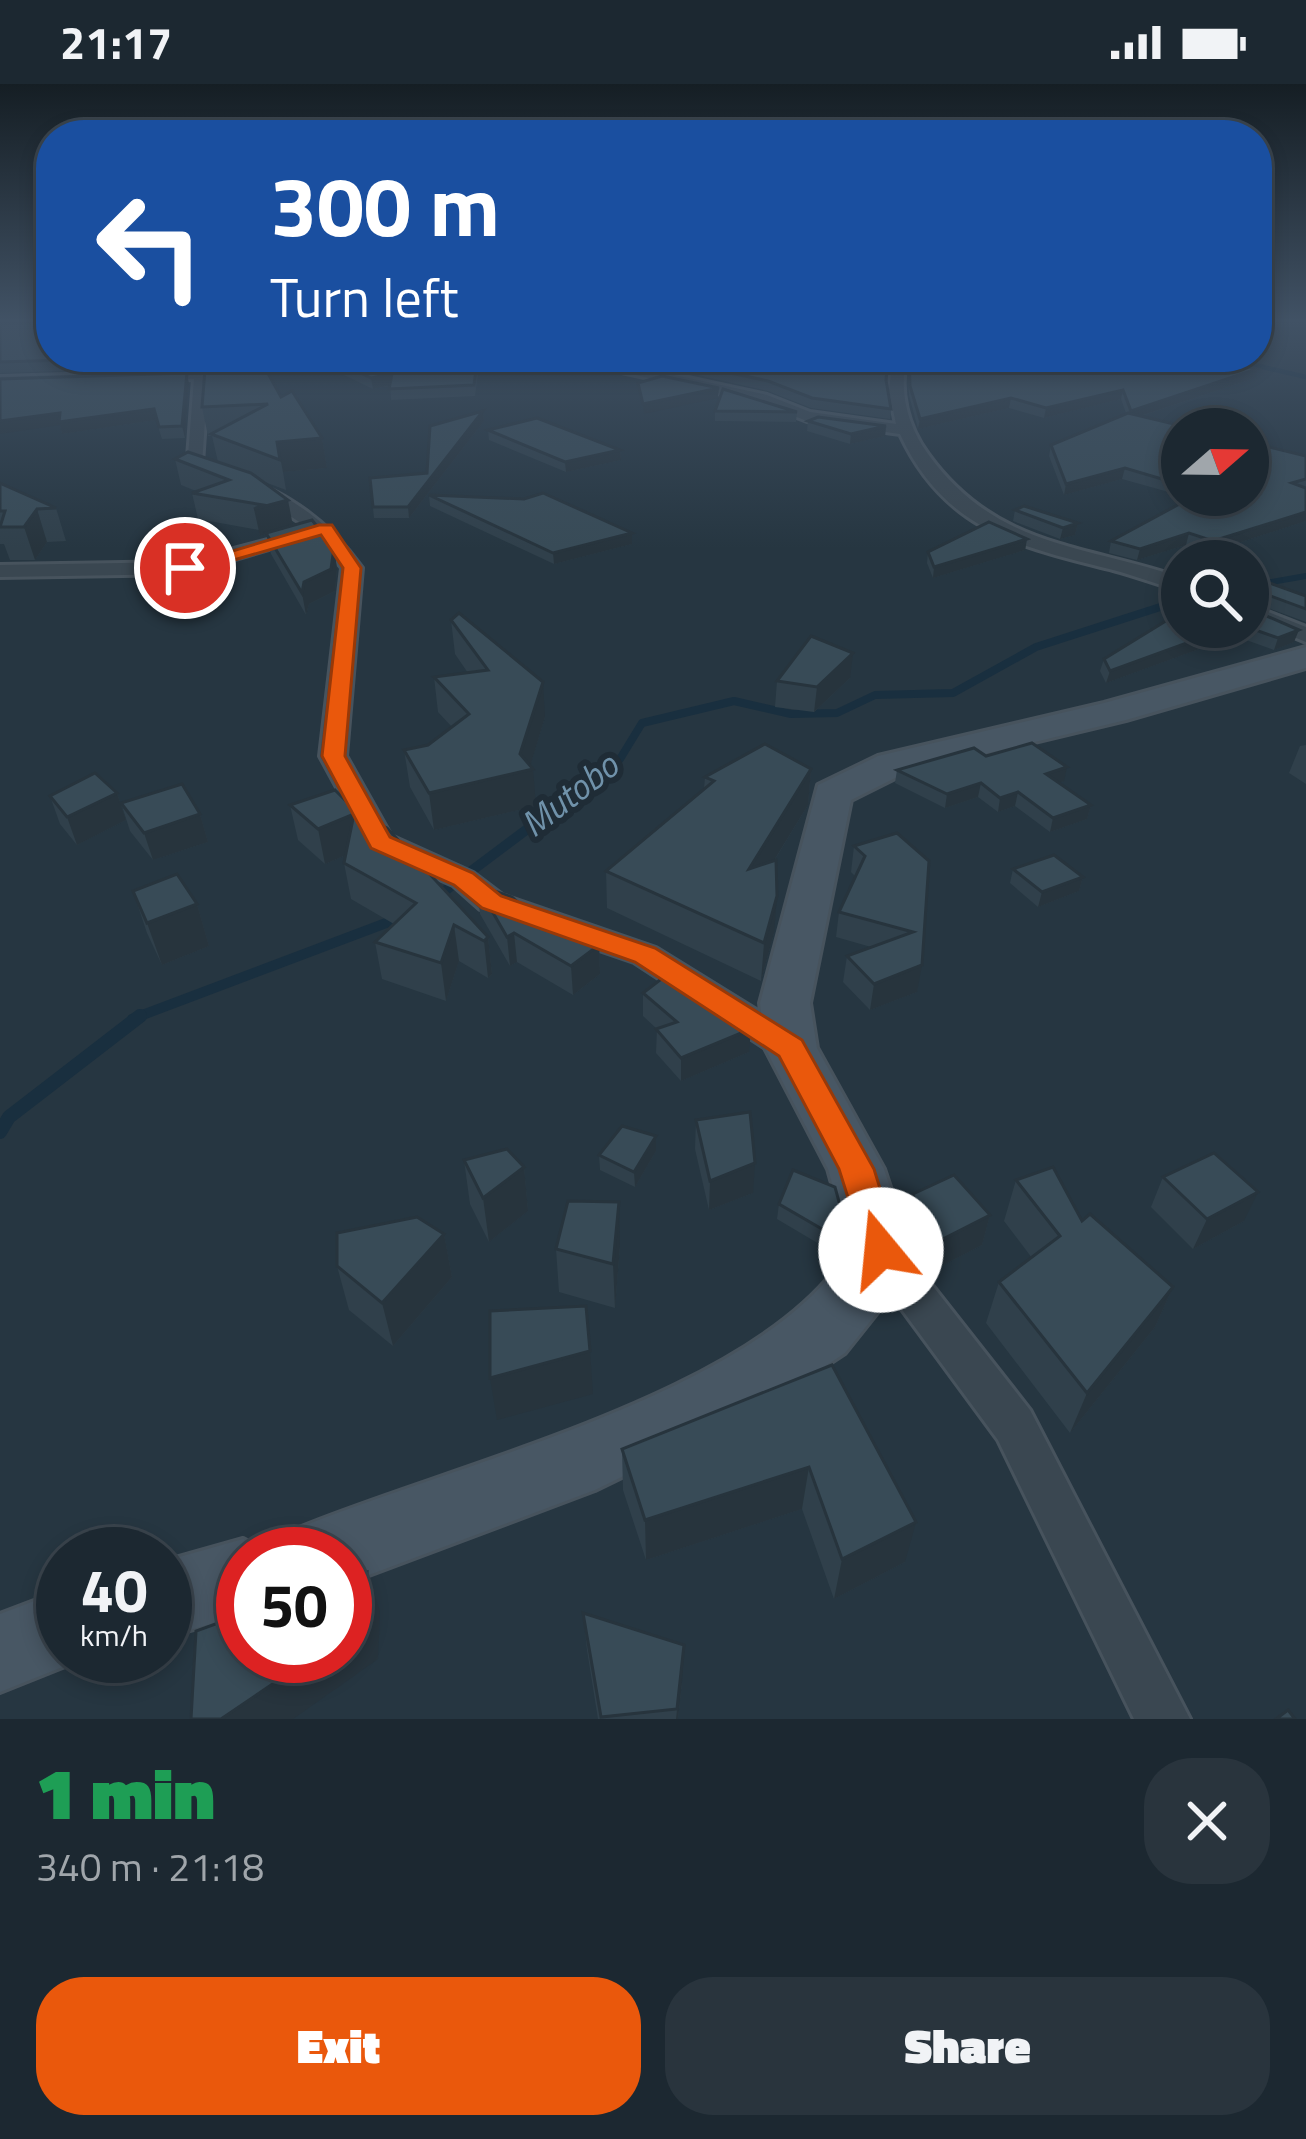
<!DOCTYPE html>
<html lang="en">
<head>
<meta charset="utf-8">
<style>
	body { margin:0; font-family:"Titillium Web",sans-serif; background:#29343d; color:#f1f3f6; height:100vh; display:flex; flex-direction:column; font-size:45px; white-space:nowrap }
	* { box-sizing:border-box; margin:0 }
	p { font-size:39px; color:#a0a6ab }
	.icon { flex:none; width:66px; height:66px; fill:none; stroke:currentColor; stroke-width:2; stroke-linecap:round; stroke-linejoin:round }
	.map { position:relative; height:1635px; overflow:hidden }
	.details { display:flex; flex-direction:column; background:#1c2831; flex:1 }
	.details>* { flex:none }
	.hud { position:absolute; left:36px; top:36px; width:1236px; height:252px; border-radius:48px; box-shadow:0 6px 18px #0003,0 0 0 3px #3a444d; background:#1a4fa0; color:#fff; overflow:hidden }
	.needle { width:78px; rotate:70deg }
	.fabs { position:absolute; left:1161px; top:324px; display:grid; gap:24px }
	.fabs a { display:grid; place-items:center; width:108px; height:108px; border-radius:50%; background:#1c2831; box-shadow:0 6px 18px #0003,0 0 0 3px #3a444d; font-size:60px }
	.speed { position:absolute; left:36px; top:1443px; display:flex; gap:24px; font-size:60px; font-weight:700; text-align:center }
	.speed>* { display:grid; place-content:center; width:156px; height:156px; border-radius:50%; background:#1c2831; box-shadow:0 6px 18px #0003,0 0 0 3px #3a444d; line-height:1 }
	.speed small { font-size:30px; font-weight:400 }
	.speed .limit { border:18px solid #d22; background:#fff; color:#111 }
	.pin { position:absolute; display:grid; place-items:center; width:102px; height:102px; color:#fff; margin:-51px; border:6px solid #fff; border-radius:50%; box-shadow:0 3px 12px #0007 }
	.me { position:absolute; width:132px; margin:-66px; rotate:343deg; stroke-linejoin:round; filter:drop-shadow(0 0 9px #0008) }
	.turn { display:flex; align-items:center; gap:42px; height:252px; padding:0 36px; font-size:54px }
	.turn .icon { width:156px; height:156px; stroke-width:2.5 }
	.turn b { display:block; font-size:84px; line-height:102px }
	.round { display:grid; place-items:center; flex:none; width:126px; height:126px; border-radius:48px; background:#29343d }
	.overview { display:flex; align-items:center; justify-content:space-between; height:204px; padding:0 36px }
	h1 { font-size:72px; font-weight:800; line-height:90px; color:#1e9e55 }
	.button { display:flex; gap:24px; margin-top:auto; padding:24px 36px }
	.button a { flex:1; height:138px; border-radius:48px; background:#ea580c; color:#fff; font-size:48px; font-weight:800; line-height:138px; text-align:center }
	.button a+a { background:#29343d; color:#f1f3f6 }
	.status { display:flex; justify-content:space-between; align-items:center; height:84px; padding:0 60px; background:#1c2831; direction:ltr }
	.status svg { height:33px; fill:currentColor }
	.map>svg:first-child { display:block }
</style>
</head>
<body>
<div class="status"><b>21:17</b><svg viewBox="0 0 49 12"><path d="M0 12V9h3v3zM5 12V6h3v6zM10 12V3h3v9zM15 12V0h3v12zM26 1h20v11H26zM47 4h2v5h-2z"/></svg></div>
<div class="map">
<svg width="1306" height="1635" viewBox="0 0 1306 1635">
	<rect width="100%" height="100%" fill="#263641"/>
	<g fill="none" stroke-linecap="round" stroke-linejoin="round">
		<polyline stroke="#192f3f" stroke-width="4.5" points="1220,273 1306,293"/>
		<polyline stroke="#192f3f" stroke-width="6" points="1248,502 1306,492"/>
		<g stroke="#192f3f" stroke-width="8">
			<polyline points="1248,502 1261,500"/>
			<polyline points="597,693 620,675 642,639 734,617 791,630 837,629 875,611 953,609 1036,563 1182,516"/>
		</g>
		<g stroke="#192f3f" stroke-width="10">
			<polyline points="434,815 601,690"/>
			<polyline points="132,935 402,833"/>
		</g>
		<polyline stroke="#192f3f" stroke-width="14" points="0,1048 9,1033 140,932"/>
		<defs>
			<g id="minor">
				<path d="M196,273H210L209,285L317,273L208,294L202,379C271,401 319,424 362,484L346,672L391,752L473,789L502,811L656,864L803,955L808,964L803,973H779L634,878L480,825L453,801L370,764L320,672L342,484L316,451L185,490L0,493V481L184,478L310,445L258,411L187,386L194,295L0,301V293L195,287Z"/>
				<path d="M380,273L490,278L591,273L767,311L810,328L896,340L889,306L893,273H907C898,307 908,343 928,370C996,464 1082,460 1182,494V507C1155,500 1129,489 1101,483C1011,461 942,441 900,350L807,337L758,318L581,279L490,286Z"/>
				<polygon points="1248,520 1306,543 1306,558 1248,534"/>
				<polygon points="881,1149 895,1154 1030,1326 1190,1635 1134,1635 998,1356 867,1178 861,1166 867,1154"/>
			</g>
			<g id="secondary">
				<path d="M1306,563V584L1126,636L905,689L851,716L810,919L817,964L884,1085L911,1166L884,1220L845,1269L759,1326L595,1406L345,1500V1470H288L299,1444C450,1381 767,1308 850,1164L828,1085L765,964L760,919L818,701L878,672L1104,619Z"/>
				<polygon points="243,1455 271,1470 243,1470 243,1531 165,1553 165,1477"/>
				<polygon points="63,1506 63,1572 90,1572 0,1608 0,1530"/>
			</g>
		</defs>
		<use href="#minor" stroke="#47535d" stroke-width="6"/>
		<use href="#secondary" stroke="#47535d" stroke-width="6"/>
		<use href="#minor" fill="#3a4751" fill-rule="evenodd"/>
		<use href="#secondary" fill="#485764" fill-rule="evenodd"/>
	</g>
	<g fill="#30404b">
		<polygon points="0,240 51,273 194,273 191,283 0,289"/>
		<polygon points="317,273 442,273 478,289 475,312 391,316 390,302 373,305 317,278"/>
		<polygon points="686,273 888,273 886,296 891,325 890,335 811,324 768,307 697,291 698,284 686,280"/>
		<polygon points="907,273 1205,273 1255,294 1141,332 1182,345 1182,411 1248,411 1306,372 1306,437 1210,468 1186,461 1137,476 1109,469 1111,457 1190,414 1122,395 1064,411 1049,372 1051,361 1126,329 1121,315 1044,334 1009,324 918,345 909,311"/>
		<polygon points="189,300 185,354 162,355 156,336 62,350 60,341"/>
		<polygon points="281,313 322,354 327,384 283,388 286,406 262,397 293,442 334,464 337,485 335,507 309,520 306,531 271,470 266,450 260,452 259,446 198,435 192,409 196,407 181,401 175,375 218,378 212,352 208,352 202,323"/>
		<polygon points="483,327 484,337 409,434 374,434 370,394 427,389"/>
		<polygon points="715,327 797,328 796,338 715,337"/>
		<polygon points="808,337 886,342 885,352 850,360 807,347"/>
		<polygon points="488,346 620,366 621,376 566,388 489,356"/>
		<polygon points="0,399 56,424 66,457 47,458 35,476 10,476 4,460 0,460"/>
		<polygon points="429,411 632,449 632,460 554,480 430,422"/>
		<polygon points="1015,426 1078,439 1075,451 1060,455 1013,437"/>
		<polygon points="1027,455 1025,466 933,494 927,479 928,468"/>
		<polygon points="1248,504 1306,512 1306,538 1249,517 1248,524 1294,558 1274,566 1235,552 1106,599 1100,587 1104,575 1182,543 1248,543"/>
		<polygon points="451,536 545,633 530,682 536,722 434,746 410,703 404,666 428,661 452,643 438,628 434,593 468,589 455,570"/>
		<polygon points="850,594 814,628 775,623 777,597"/>
		<polygon points="1306,661 1306,700 1289,689 1300,662"/>
		<polygon points="986,672 1064,697 1058,698 1091,721 1087,735 1050,748 1015,722 998,728 978,713 945,724 895,699 897,686"/>
		<polygon points="811,685 808,721 774,777 774,849 761,897 607,824 606,787 704,705 705,693"/>
		<polygon points="117,709 126,736 77,761 60,740 50,712"/>
		<polygon points="121,719 200,730 208,758 153,776 130,747"/>
		<polygon points="290,721 488,853 492,890 488,894 459,877 446,917 382,895 375,858 394,840 351,815 344,779 346,771 325,780 298,756"/>
		<polygon points="854,762 929,777 917,908 870,926 843,898 847,872 871,863 836,853 839,828 855,792 851,788"/>
		<polygon points="1013,785 1083,793 1079,807 1038,823 1010,799"/>
		<polygon points="477,801 548,845 599,861 600,890 573,911 517,878 510,882 480,830"/>
		<polygon points="133,807 197,820 209,862 162,881 147,849"/>
		<polygon points="643,909 749,968 681,997 656,969 657,945 643,932"/>
		<polygon points="696,1036 753,1109 709,1126 695,1065"/>
		<polygon points="656,1067 635,1103 600,1086 599,1071"/>
		<polygon points="464,1076 524,1083 528,1127 489,1158 470,1120"/>
		<polygon points="1163,1093 1244,1137 1193,1165 1151,1123"/>
		<polygon points="1016,1096 1082,1137 1173,1203 1155,1243 1070,1349 986,1239 999,1198 1032,1174 1004,1137"/>
		<polygon points="913,1110 990,1131 982,1161 928,1189 914,1171 907,1139"/>
		<polygon points="779,1120 839,1140 831,1167 777,1135"/>
		<polygon points="444,1150 452,1193 393,1262 349,1226 337,1182"/>
		<polygon points="620,1162 615,1224 559,1208 556,1165"/>
		<polygon points="832,1281 905,1478 834,1515 802,1425 646,1476 623,1406 622,1365"/>
		<polygon points="583,1529 682,1598 678,1635 598,1635 587,1566"/>
	</g>
	<g fill="#27343d">
		<polygon points="1257,285 1255,294 1128,336 1131,327"/>
		<polygon points="187,289 189,300 185,354 182,342"/>
		<polygon points="392,290 393,301 373,305 371,294"/>
		<polygon points="719,304 718,314 644,330 643,320"/>
		<polygon points="1123,306 1121,315 1044,334 1046,324"/>
		<polygon points="1011,314 1009,324 918,345 920,335"/>
		<polygon points="154,325 156,336 62,350 60,341 0,350 0,337 60,329"/>
		<polygon points="483,327 484,337 409,434 408,423"/>
		<polygon points="886,342 885,352 850,360 851,350"/>
		<polygon points="322,354 327,384 283,388 277,358"/>
		<polygon points="620,366 621,376 566,388 565,378"/>
		<polygon points="1125,384 1122,395 1064,411 1066,400"/>
		<polygon points="288,416 293,442 260,452 254,425"/>
		<polygon points="37,425 47,458 35,476 24,443"/>
		<polygon points="1306,428 1306,437 1210,468 1213,457"/>
		<polygon points="1078,439 1075,451 1060,455 1063,444"/>
		<polygon points="632,449 632,460 554,480 553,469"/>
		<polygon points="1189,449 1186,461 1137,476 1140,465"/>
		<polygon points="1027,455 1025,466 933,494 934,483"/>
		<polygon points="334,464 337,485 335,507 309,520 306,531 302,509 304,498"/>
		<polygon points="1231,543 1238,543 1235,552 1106,599 1110,587"/>
		<polygon points="1299,546 1294,558 1274,566 1278,554"/>
		<polygon points="853,569 850,594 814,628 817,603"/>
		<polygon points="543,598 545,633 529,686 533,685 536,722 434,746 429,709 520,670"/>
		<polygon points="1067,683 1064,697 1043,704 1046,690"/>
		<polygon points="811,685 808,721 746,822 749,785"/>
		<polygon points="981,699 978,713 945,724 947,710"/>
		<polygon points="1018,708 1015,722 998,728 1000,714"/>
		<polygon points="117,709 126,736 77,761 67,733"/>
		<polygon points="1091,721 1087,735 1050,748 1053,734"/>
		<polygon points="200,730 208,758 153,776 144,749"/>
		<polygon points="354,730 360,765 325,780 318,745"/>
		<polygon points="1083,793 1079,807 1038,823 1042,808"/>
		<polygon points="777,812 774,849 761,897 764,859"/>
		<polygon points="197,820 209,862 162,881 147,839"/>
		<polygon points="454,841 459,877 446,917 441,879"/>
		<polygon points="514,849 517,878 510,882 507,853"/>
		<polygon points="488,853 492,890 488,894 484,857"/>
		<polygon points="599,861 600,890 573,911 571,882"/>
		<polygon points="922,881 917,908 870,926 874,900"/>
		<polygon points="751,945 749,968 681,997 681,974"/>
		<polygon points="656,1052 656,1067 635,1103 634,1088"/>
		<polygon points="755,1079 753,1109 709,1126 710,1097"/>
		<polygon points="524,1083 528,1127 489,1158 483,1114"/>
		<polygon points="1258,1108 1244,1137 1193,1165 1207,1135"/>
		<polygon points="619,1118 620,1162 615,1224 613,1180"/>
		<polygon points="990,1131 982,1161 928,1189 935,1159"/>
		<polygon points="444,1150 452,1193 393,1262 382,1219"/>
		<polygon points="1173,1203 1155,1243 1070,1349 1087,1309"/>
		<polygon points="590,1267 593,1310 497,1336 490,1294"/>
		<polygon points="809,1383 802,1425 646,1476 645,1436"/>
		<polygon points="916,1438 905,1478 834,1515 842,1475"/>
		<polygon points="367,1488 380,1527 378,1575 293,1635 221,1635 314,1572 345,1572 345,1551"/>
		<polygon points="684,1561 682,1598 678,1635 676,1635"/>
	</g>
	<g fill="#384b57" stroke="#27343d" stroke-width="3">
		<polygon points="51,237 51,273 161,273 0,278 0,240"/>
		<polygon points="206,273 259,273 281,313 292,307 322,354 277,358 280,376 211,350 268,320 202,323"/>
		<polygon points="328,273 442,273 477,278 474,301 389,305 392,290 371,294"/>
		<polygon points="692,273 888,273 886,296 891,325 812,314 768,297 698,282 710,279"/>
		<polygon points="909,273 1205,273 1257,285 1131,327 1123,306 1046,324 1011,314 920,335 910,302"/>
		<polygon points="187,289 182,342 159,343 154,325 59,338 60,329 0,337 0,295"/>
		<polygon points="662,292 719,304 643,320 638,299"/>
		<polygon points="723,305 797,328 715,327"/>
		<polygon points="483,327 408,423 373,423 370,394 427,389 430,342"/>
		<polygon points="1128,329 1195,345 1182,345 1182,401 1125,384 1066,400 1051,361"/>
		<polygon points="818,333 886,342 851,350 808,337"/>
		<polygon points="537,334 620,366 565,378 488,346"/>
		<polygon points="1248,358 1306,372 1306,395 1292,399 1306,404 1306,428 1213,457 1189,449 1140,465 1111,457 1196,411 1248,411"/>
		<polygon points="188,368 251,389 288,416 254,425 263,421 192,409 229,396 175,375"/>
		<polygon points="0,399 56,424 37,425 24,443 0,443 5,427 0,427"/>
		<polygon points="543,409 632,449 553,469 429,411 524,415"/>
		<polygon points="1024,422 1078,439 1063,444 1015,426"/>
		<polygon points="312,436 334,464 331,485 304,498 302,509 266,449"/>
		<polygon points="989,438 1027,455 934,483 928,468"/>
		<polygon points="1261,496 1306,512 1306,525 1249,504 1248,524 1299,546 1278,554 1247,543 1248,504"/>
		<polygon points="1182,527 1182,543 1231,543 1110,587 1104,575"/>
		<polygon points="459,529 543,598 520,670 533,685 429,709 404,666 428,661 469,630 434,593 488,586 451,536"/>
		<polygon points="811,552 853,569 817,603 777,597"/>
		<polygon points="1032,659 1067,683 1046,690 1091,721 1053,734 1018,708 1000,714 981,699 947,710 897,686 974,664 986,672"/>
		<polygon points="765,660 811,685 749,785 776,776 777,812 764,859 606,787 714,697 705,693"/>
		<polygon points="95,689 117,709 67,733 50,712"/>
		<polygon points="182,700 200,730 144,749 121,719"/>
		<polygon points="335,706 362,733 387,744 488,853 484,857 454,841 441,879 375,858 416,819 344,779 354,730 318,745 290,721"/>
		<polygon points="897,749 929,777 922,881 874,900 847,872 913,848 839,828 865,772 854,762"/>
		<polygon points="1054,771 1083,793 1042,808 1013,785"/>
		<polygon points="177,790 197,820 147,839 133,807"/>
		<polygon points="477,801 512,813 548,845 560,838 599,861 571,882 514,849 507,853"/>
		<polygon points="673,886 751,945 681,974 656,945 677,938 643,909"/>
		<polygon points="750,1028 755,1079 710,1097 696,1036"/>
		<polygon points="622,1042 656,1052 634,1088 599,1071"/>
		<polygon points="507,1065 524,1083 483,1114 464,1076"/>
		<polygon points="1214,1069 1258,1108 1207,1135 1163,1093"/>
		<polygon points="1053,1083 1082,1137 1090,1130 1173,1203 1087,1309 999,1198 1060,1152 1016,1096"/>
		<polygon points="793,1086 835,1103 841,1125 834,1152 779,1120"/>
		<polygon points="954,1091 990,1131 935,1159 920,1141 913,1110"/>
		<polygon points="568,1117 619,1118 613,1180 556,1165"/>
		<polygon points="417,1133 444,1150 382,1219 337,1182 337,1149"/>
		<polygon points="586,1222 590,1267 490,1294 490,1227"/>
		<polygon points="832,1281 916,1438 842,1475 809,1383 645,1436 622,1365"/>
		<polygon points="367,1488 365,1537 345,1551 345,1495"/>
		<polygon points="583,1529 684,1561 677,1625 601,1633"/>
		<polygon points="243,1530 243,1572 314,1572 221,1635 191,1635 196,1547"/>
		<polygon points="1288,1626 1295,1635 1276,1635"/>
	</g>
	<linearGradient id="sky" x2="0" y2="1"><stop stop-color="#151e24"/><stop offset="0.51" stop-color="#415265"/><stop offset="1" stop-color="#415265" stop-opacity="0"/></linearGradient>
	<rect width="1306" height="464" fill="url(#sky)"/>
	<polygon fill="#ea580c" stroke="#983908" stroke-width="3" points="319,441 332,441 361,484 345,672 390,753 473,789 501,812 655,864 802,956 874,1085 899,1166 894,1177 881,1181 868,1177 839,1085 779,972 635,878 482,824 454,801 371,764 322,672 343,484 321,451 185,490 176,484"/>
	<g text-anchor="middle" dominant-baseline="central" stroke-width="12" stroke-linejoin="round" paint-order="stroke">
		<g font-size="36" font-style="italic" fill="#7092aa" stroke="#1f2c36">
			<text transform="translate(569 710) rotate(-38)">Mutobo</text>
		</g>
	</g>
</svg>
<div class="fabs">
<a><svg class="needle" viewBox="-14 -14 28 28"><path d="M0-13l5 13h-10z" fill="#e53935"/><path d="M0 13l5-13h-10z" fill="#a0a6ab"/></svg></a>
<a><svg class="icon" aria-label="search" viewBox="0 0 24 24"><circle cx="10" cy="10" r="6"/><path d="M15 15l6 6"/></svg></a>
</div>
<div class="speed"><div>40<small>km/h</small></div><div class="limit">50</div></div>
<div class="pin" style="left:185px;top:484px;background:#d93025"><svg class="icon" aria-label="arrive" viewBox="0 0 24 24"><path d="M6 21V4h12l-3 4 3 4H6"/></svg></div>
<svg class="me" style="left:881px;top:1166px" viewBox="-20 -20 40 40"><circle r="19" fill="#fff"/><path d="M0-13L10 11 0 6-10 11z" fill="#ea580c"/></svg>
<div class="hud">
<div class="turn"><svg class="icon" aria-label="left" viewBox="0 0 24 24"><path d="M17 20v-9H6M10 6l-5 5 5 5"/></svg><div><b>300 m</b>Turn left</div></div>
</div>
</div>
<section class="details">
<div class="overview"><div><h1>1 min</h1><p>340 m · 21:18</p></div><a class="round"><svg class="icon" aria-label="close" viewBox="0 0 24 24"><path d="M6 6l12 12M18 6L6 18"/></svg></a></div>
<div class="button"><a>Exit</a><a>Share</a></div>
</section>
</body>
</html>
